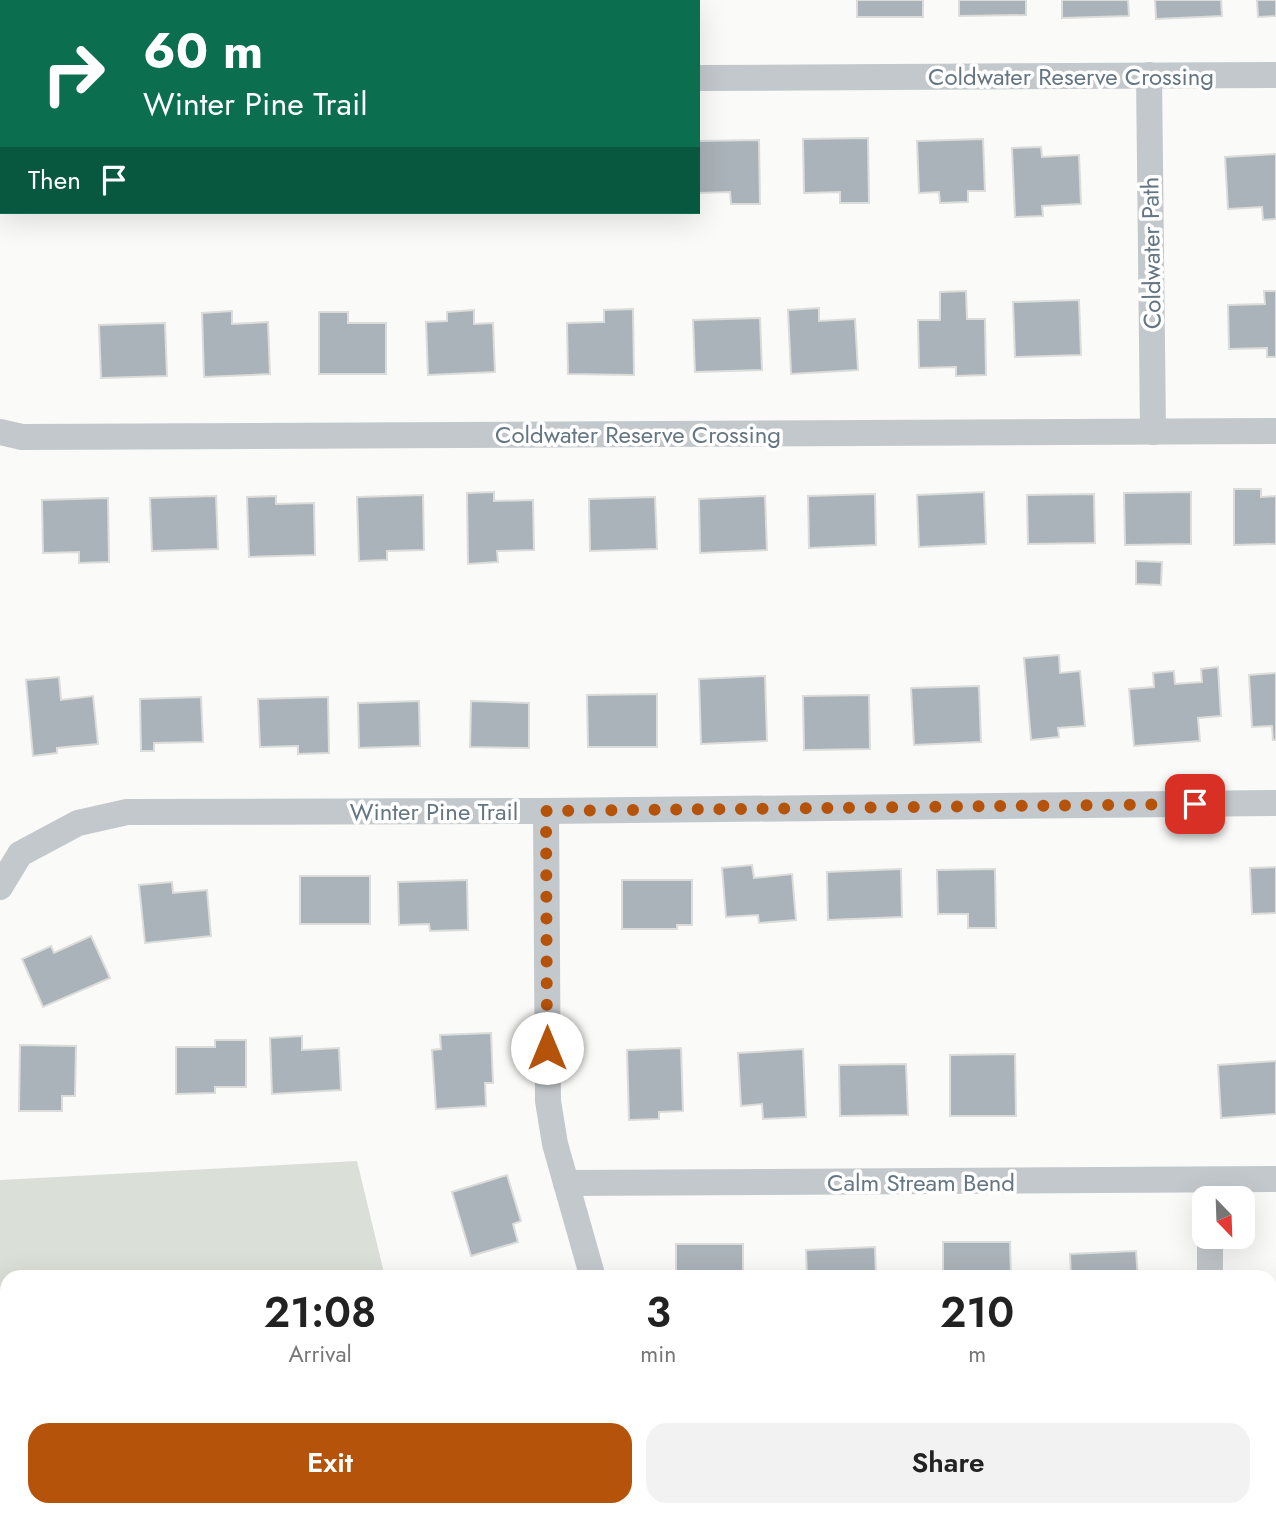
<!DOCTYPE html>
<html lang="en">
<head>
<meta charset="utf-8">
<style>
	body { margin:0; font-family:Jost,sans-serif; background:#f2f2f2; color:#222; height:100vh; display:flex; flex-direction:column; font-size:26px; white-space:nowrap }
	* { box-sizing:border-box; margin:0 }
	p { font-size:23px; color:#767676 }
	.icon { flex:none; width:38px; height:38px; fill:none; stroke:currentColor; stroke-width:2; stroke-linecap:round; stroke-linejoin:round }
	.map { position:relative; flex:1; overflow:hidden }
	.side { position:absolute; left:0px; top:1270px; width:1278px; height:247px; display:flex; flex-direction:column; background:#fff; border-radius:21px 21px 0 0; box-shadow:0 7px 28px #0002 }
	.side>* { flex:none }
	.top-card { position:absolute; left:0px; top:0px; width:700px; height:214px; box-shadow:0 7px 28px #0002; background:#0b6e4f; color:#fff; overflow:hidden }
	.needle { width:46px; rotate:157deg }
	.fabs { position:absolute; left:1192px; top:1186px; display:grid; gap:14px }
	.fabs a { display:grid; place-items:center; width:63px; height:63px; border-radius:14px; background:#fff; box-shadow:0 7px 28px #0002; font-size:35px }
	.pin { position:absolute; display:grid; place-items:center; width:60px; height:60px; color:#fff; margin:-30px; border-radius:14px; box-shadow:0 4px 10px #0006 }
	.me { position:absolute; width:77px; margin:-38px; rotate:0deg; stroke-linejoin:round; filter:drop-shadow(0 0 5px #0008) }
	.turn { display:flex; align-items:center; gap:24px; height:147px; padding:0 28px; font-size:32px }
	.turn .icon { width:91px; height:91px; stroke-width:2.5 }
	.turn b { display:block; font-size:49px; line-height:60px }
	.then { display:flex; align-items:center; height:66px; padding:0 28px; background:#0003; gap:14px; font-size:26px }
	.eta { display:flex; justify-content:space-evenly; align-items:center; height:119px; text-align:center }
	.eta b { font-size:42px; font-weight:600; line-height:49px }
	.button { display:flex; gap:14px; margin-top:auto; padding:14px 28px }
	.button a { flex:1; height:80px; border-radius:21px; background:#b45309; color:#fff; font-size:28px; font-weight:600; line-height:80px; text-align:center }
	.button a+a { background:#f2f2f2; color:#222 }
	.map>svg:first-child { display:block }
</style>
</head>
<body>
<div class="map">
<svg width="1276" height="1516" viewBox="0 0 1276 1516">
	<rect width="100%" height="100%" fill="#fafaf8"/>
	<polygon fill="#dadfd7" points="357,1161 385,1277 7,1278 7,1510 459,1510 461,1516 0,1516 0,1180"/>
	<g fill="#aab3b9" stroke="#dcdcda" stroke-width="2">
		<rect x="857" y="0" width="66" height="17"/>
		<polygon points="959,0 1026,0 1026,15 959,16"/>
		<polygon points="1062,0 1128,0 1129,16 1062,18"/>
		<polygon points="1155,0 1221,0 1222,16 1156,19"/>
		<polygon points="1257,0 1276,0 1276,16 1258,17"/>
		<polygon points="868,138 869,203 840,203 840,192 804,193 803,139"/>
		<polygon points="983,139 985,191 968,191 968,202 940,203 939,192 919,193 917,141"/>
		<polygon points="759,140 760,204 731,204 730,192 698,193 698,141"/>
		<polygon points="1041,147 1042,157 1079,155 1081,204 1042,206 1043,216 1015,217 1012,148"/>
		<polygon points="1276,154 1276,219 1263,220 1262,207 1228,209 1225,157"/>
		<polygon points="966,291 967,319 985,319 986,375 956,376 956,367 919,368 918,320 940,320 940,292"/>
		<polygon points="1264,291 1276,291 1276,357 1267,357 1267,348 1229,349 1228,305 1265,304"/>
		<polygon points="1079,300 1081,355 1015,357 1013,302"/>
		<polygon points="819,308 819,321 855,319 858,370 791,374 788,310"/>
		<polygon points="633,309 634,375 568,374 567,323 604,322 604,310"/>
		<polygon points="474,310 474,324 493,323 495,372 428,375 426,322 447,321 447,312"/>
		<polygon points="232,311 232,324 268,322 270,374 204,377 202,313"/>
		<polygon points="319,312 348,312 348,323 386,323 386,374 319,374"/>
		<polygon points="760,318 762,370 695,372 693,320"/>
		<polygon points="165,323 167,376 101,378 99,325"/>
		<polygon points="1234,489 1261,489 1261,497 1276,496 1276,544 1234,545"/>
		<polygon points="494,492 494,501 533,500 534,550 497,551 498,562 468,564 467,493"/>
		<polygon points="984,492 986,544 919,547 917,495"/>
		<polygon points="1191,492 1191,544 1125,545 1124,493"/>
		<polygon points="875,494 876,545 809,548 808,496"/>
		<polygon points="1094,494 1095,543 1028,544 1027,495"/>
		<polygon points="423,495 424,550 387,551 387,560 359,561 357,497"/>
		<polygon points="216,496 218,549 152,551 150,498"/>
		<polygon points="276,496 276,504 314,503 315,555 249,557 247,497"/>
		<polygon points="765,496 767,550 700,553 699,499"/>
		<polygon points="655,497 657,549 590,551 589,499"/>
		<polygon points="108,498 109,562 79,563 79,552 43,553 42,500"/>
		<polygon points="1136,561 1162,562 1161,585 1136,584"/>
		<polygon points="1059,655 1060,673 1080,671 1085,726 1058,728 1059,737 1031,740 1024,658"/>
		<polygon points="1218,667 1221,716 1198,718 1200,741 1134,746 1129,689 1154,687 1153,673 1174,671 1175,684 1202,682 1201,669"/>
		<polygon points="1276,673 1276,740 1273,740 1272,726 1252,727 1249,675"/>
		<polygon points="765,676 767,741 701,744 699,679"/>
		<polygon points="59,677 61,700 93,696 98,744 57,748 57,753 33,756 26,680"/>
		<polygon points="979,686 981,742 914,745 911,688"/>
		<polygon points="657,694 657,747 588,747 587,695"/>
		<polygon points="869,695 870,749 804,750 803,696"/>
		<polygon points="201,697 203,742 154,743 154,751 141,751 140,699"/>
		<polygon points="328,697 329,753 298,754 298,746 260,747 258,699"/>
		<polygon points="419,701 420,746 359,748 358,703"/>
		<polygon points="471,701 529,703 529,748 470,747"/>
		<polygon points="752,865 754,878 792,874 796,920 759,923 758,915 726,917 722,868"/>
		<polygon points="1276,867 1276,913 1252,914 1250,868"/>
		<polygon points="901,869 902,917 828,920 827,872"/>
		<polygon points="995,869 996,928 968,928 968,914 938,914 937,870"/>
		<rect x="300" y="876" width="70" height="48"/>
		<polygon points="467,880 468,930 430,931 429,924 399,925 398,882"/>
		<polygon points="622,880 692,880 692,925 677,925 677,929 622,929"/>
		<polygon points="172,882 173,893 207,890 211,936 145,943 139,885"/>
		<polygon points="91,936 110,978 43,1007 22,959 51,946 54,953"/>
		<polygon points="491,1033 493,1083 485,1083 486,1106 436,1109 432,1050 441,1049 440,1035"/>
		<polygon points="302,1036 302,1050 339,1048 341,1090 272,1094 270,1038"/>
		<polygon points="215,1040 246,1040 246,1087 215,1087 215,1093 176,1094 176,1047 215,1047"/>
		<polygon points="20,1045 76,1046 75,1096 62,1096 62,1111 19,1111"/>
		<polygon points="681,1048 683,1111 659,1112 659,1119 629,1120 627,1050"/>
		<polygon points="803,1049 806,1117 763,1119 762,1104 741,1106 738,1053"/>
		<polygon points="1015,1054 1016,1116 950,1116 950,1055"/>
		<polygon points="1276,1061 1276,1114 1221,1118 1218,1065"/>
		<polygon points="906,1064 908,1115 840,1116 839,1065"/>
		<polygon points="507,1175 521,1221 513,1224 518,1242 471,1256 452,1192"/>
		<polygon points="943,1242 1010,1242 1011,1278 943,1278"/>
		<rect x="676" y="1244" width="67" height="34"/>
		<polygon points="875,1247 876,1278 807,1278 806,1250"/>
		<polygon points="1136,1251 1138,1278 1071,1278 1070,1254"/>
		<polygon points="1270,1432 1276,1435 1276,1508 1270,1506"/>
	</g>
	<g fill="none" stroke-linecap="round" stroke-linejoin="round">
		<g stroke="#c3c8cc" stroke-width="26">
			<polyline points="1149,75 1153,432"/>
			<polyline points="698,78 1276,75"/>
			<polyline points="0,90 2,89"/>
			<polyline points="0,432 22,437 1276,431"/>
			<polyline points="546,811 548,1101 555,1144 593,1278"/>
			<polyline points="0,887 20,854 78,823 127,812 546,811 1276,803"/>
			<polyline points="566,1183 1276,1179"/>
			<polyline points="1210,1278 1210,1237"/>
			<polyline points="667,1510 671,1516"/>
			<polyline points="1108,1516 1123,1510"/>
		</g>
	</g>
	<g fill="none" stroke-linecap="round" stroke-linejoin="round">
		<polyline stroke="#b45309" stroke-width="12" stroke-dasharray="0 21.6" points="547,1048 546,811 1195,804"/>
	</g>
	<g text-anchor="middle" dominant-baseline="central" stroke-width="7" stroke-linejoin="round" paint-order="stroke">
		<g font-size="24" fill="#657683" stroke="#fff">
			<text x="1071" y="76">Coldwater Reserve Crossing</text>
			<text transform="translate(1151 253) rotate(-91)">Coldwater Path</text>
			<text x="638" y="434">Coldwater Reserve Crossing</text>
			<text x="434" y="811">Winter Pine Trail</text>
			<text x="921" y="1182">Calm Stream Bend</text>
		</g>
	</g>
</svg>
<div class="fabs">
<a><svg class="needle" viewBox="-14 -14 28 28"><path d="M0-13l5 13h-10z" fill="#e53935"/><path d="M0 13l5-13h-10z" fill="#767676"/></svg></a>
</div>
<div class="pin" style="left:1195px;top:804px;background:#d93025"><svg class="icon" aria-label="arrive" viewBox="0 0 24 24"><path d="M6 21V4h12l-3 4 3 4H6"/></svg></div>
<svg class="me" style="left:547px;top:1048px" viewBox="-20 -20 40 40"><circle r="19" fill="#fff"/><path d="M0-13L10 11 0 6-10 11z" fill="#b45309"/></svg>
<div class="top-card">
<div class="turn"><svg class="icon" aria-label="right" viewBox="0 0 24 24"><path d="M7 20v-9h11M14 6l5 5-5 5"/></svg><div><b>60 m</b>Winter Pine Trail</div></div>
<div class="then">Then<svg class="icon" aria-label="arrive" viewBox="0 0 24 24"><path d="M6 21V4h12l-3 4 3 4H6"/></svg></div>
</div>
<section class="side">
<div class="eta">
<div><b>21:08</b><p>Arrival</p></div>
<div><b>3</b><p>min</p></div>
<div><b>210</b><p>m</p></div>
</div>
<div class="button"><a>Exit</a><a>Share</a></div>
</section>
</div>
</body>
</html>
